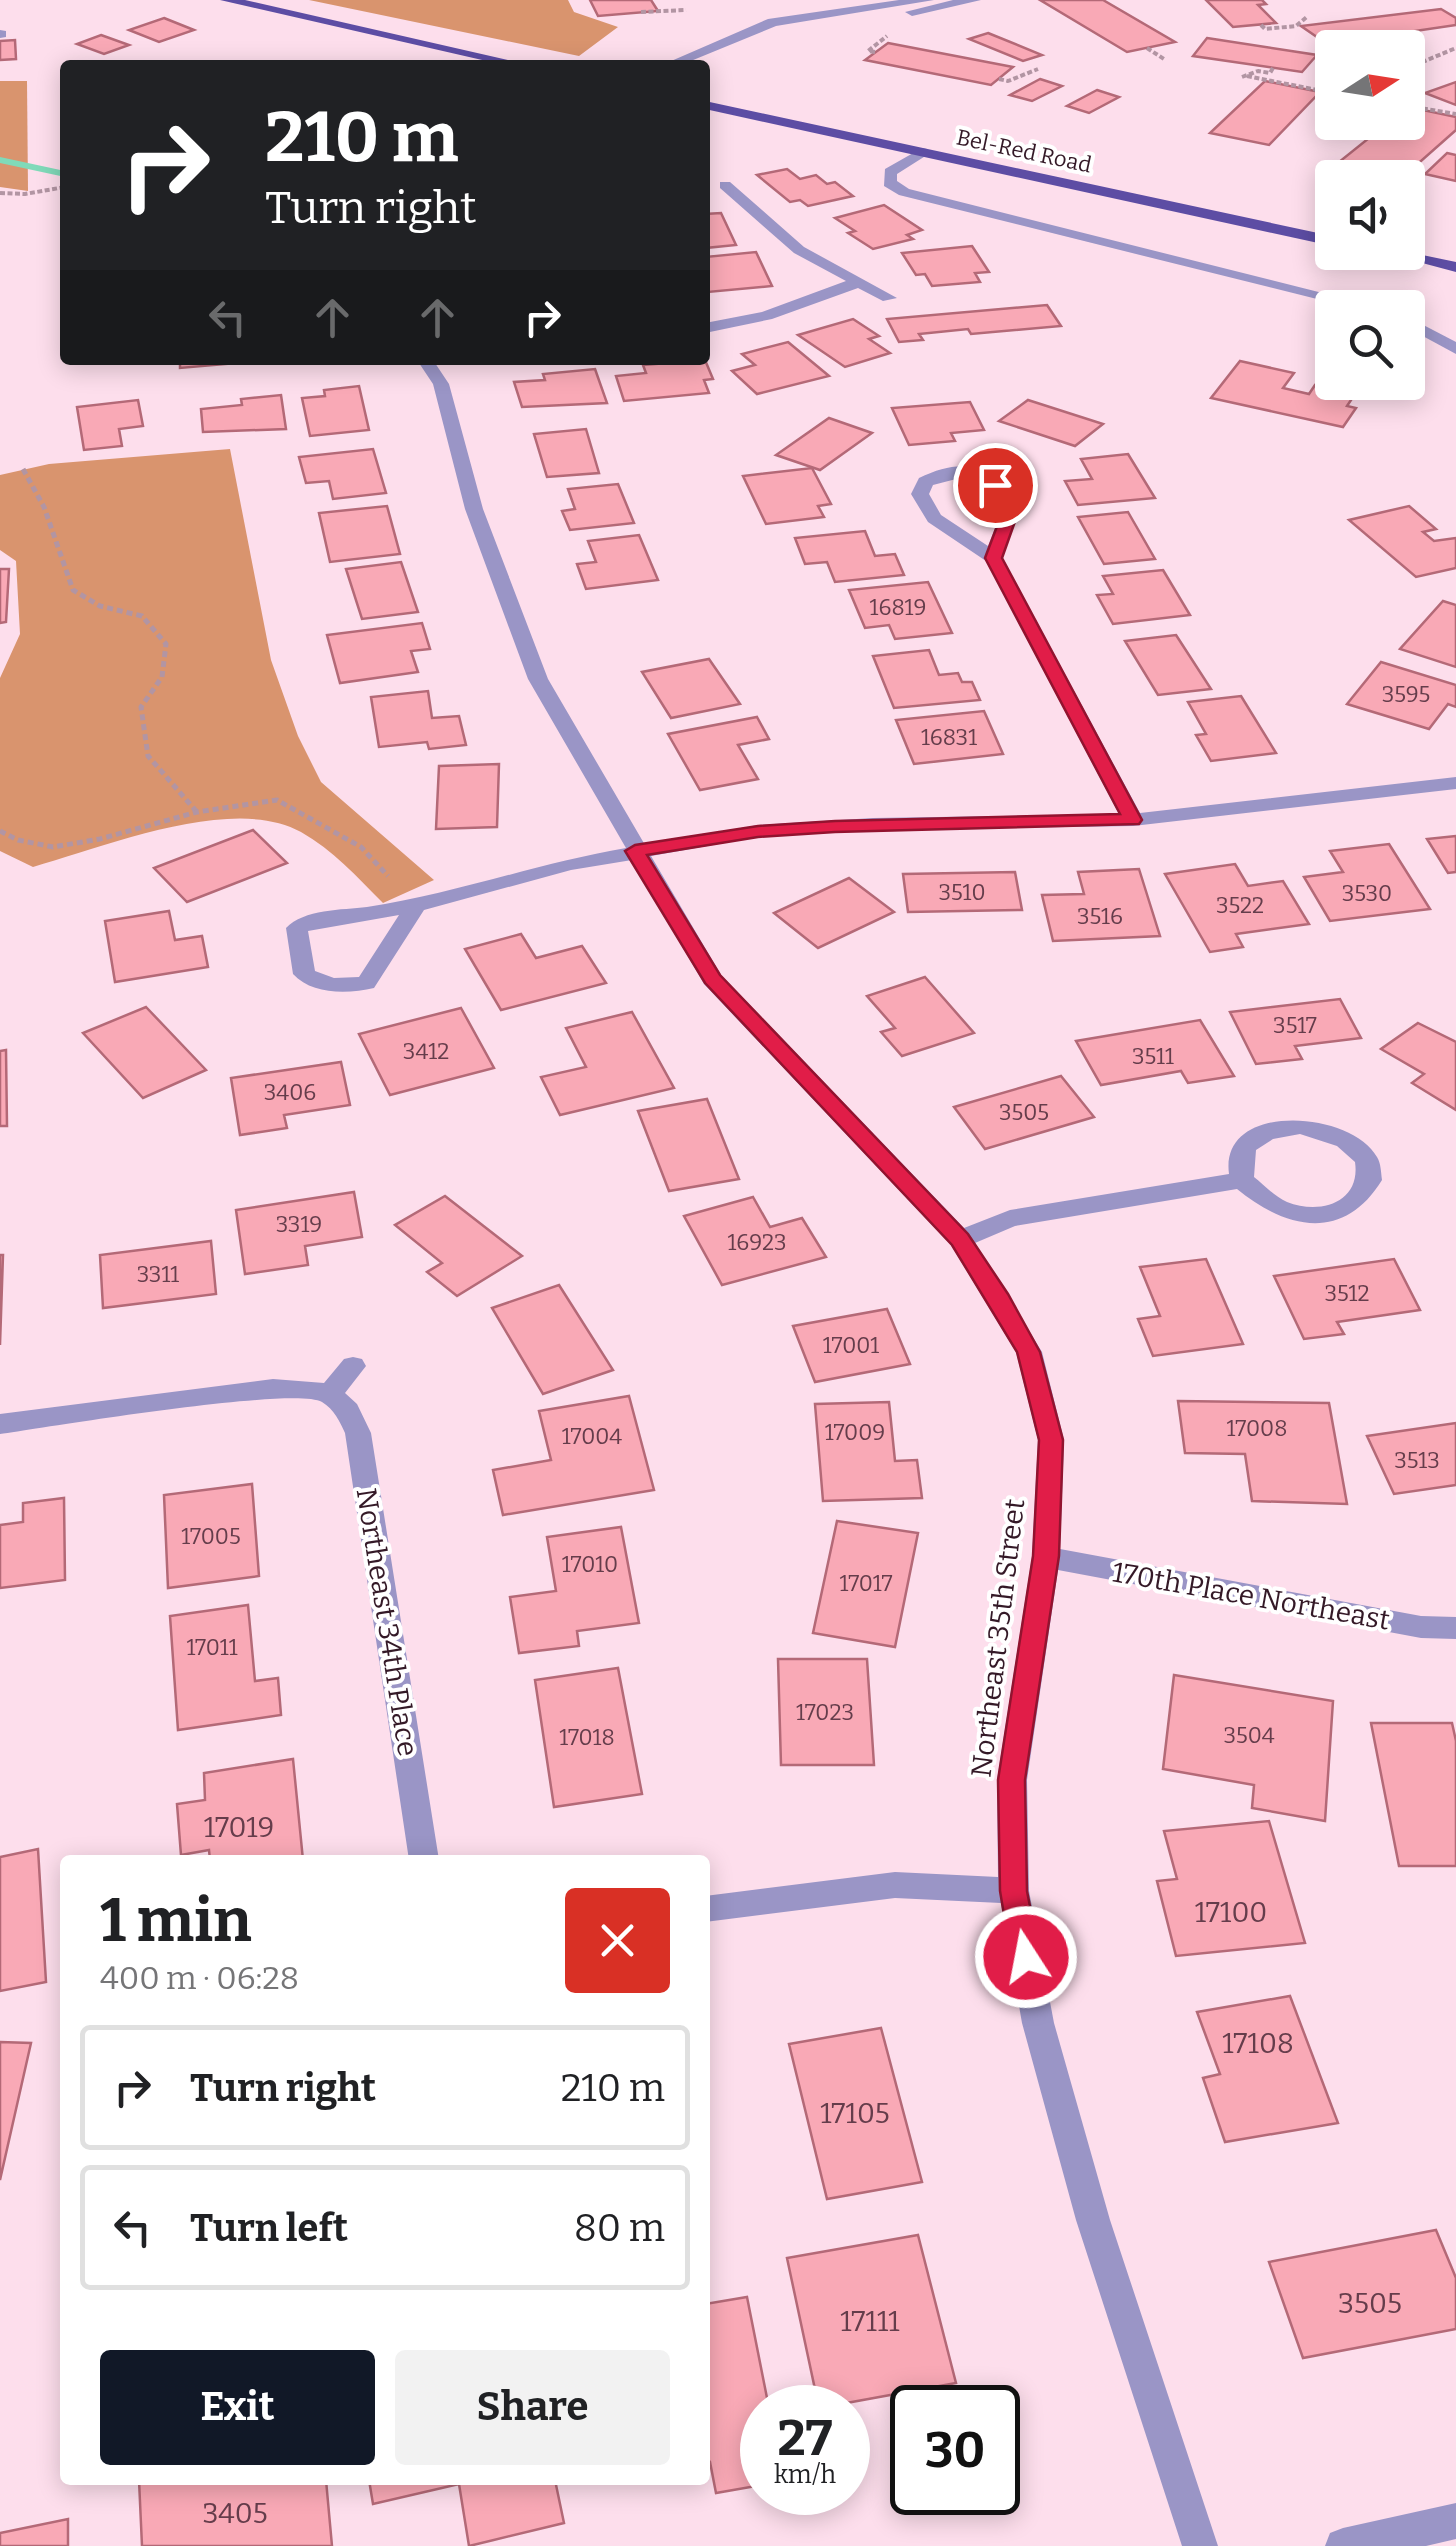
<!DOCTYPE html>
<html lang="en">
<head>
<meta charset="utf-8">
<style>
	body { margin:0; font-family:Bitter,serif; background:#f2f2f2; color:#202124; height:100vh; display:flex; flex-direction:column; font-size:38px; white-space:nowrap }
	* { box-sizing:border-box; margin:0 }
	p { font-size:32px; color:#757577 }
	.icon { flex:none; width:55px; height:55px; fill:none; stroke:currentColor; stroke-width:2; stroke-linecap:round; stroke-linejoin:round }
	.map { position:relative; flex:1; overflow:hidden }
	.details { position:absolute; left:60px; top:1855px; width:650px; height:630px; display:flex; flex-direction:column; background:#fff; border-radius:10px; box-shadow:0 5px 25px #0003 }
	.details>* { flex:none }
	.top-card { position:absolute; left:60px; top:60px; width:650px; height:305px; border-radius:10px; box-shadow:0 5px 25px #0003; background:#202124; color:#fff; overflow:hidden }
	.needle { width:65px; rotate:78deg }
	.controls { position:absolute; left:1315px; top:30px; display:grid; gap:20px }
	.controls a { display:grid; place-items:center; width:110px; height:110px; border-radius:10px; background:#fff; box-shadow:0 5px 25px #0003; font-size:50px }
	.speed { position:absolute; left:740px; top:2385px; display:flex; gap:20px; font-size:50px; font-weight:700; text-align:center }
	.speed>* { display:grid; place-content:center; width:130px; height:130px; border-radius:50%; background:#fff; box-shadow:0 5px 25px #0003; line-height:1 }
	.speed small { font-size:25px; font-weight:400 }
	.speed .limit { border:5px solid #111; border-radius:15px; background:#fff; color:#111 }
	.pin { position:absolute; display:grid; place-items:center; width:85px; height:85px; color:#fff; margin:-42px; border:5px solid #fff; border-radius:50%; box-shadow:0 2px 10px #0007 }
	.me { position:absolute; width:110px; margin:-55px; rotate:349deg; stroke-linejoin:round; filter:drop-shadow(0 0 8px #0008) }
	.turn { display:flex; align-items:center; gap:35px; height:210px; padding:0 40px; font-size:45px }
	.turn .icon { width:130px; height:130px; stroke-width:2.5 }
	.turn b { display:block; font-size:70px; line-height:85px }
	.lanes { display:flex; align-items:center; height:95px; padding:0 40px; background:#0003; justify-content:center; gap:50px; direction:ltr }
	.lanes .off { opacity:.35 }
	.round { display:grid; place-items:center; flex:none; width:105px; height:105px; border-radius:10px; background:#f2f2f2 }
	.summary { display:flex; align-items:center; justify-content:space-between; height:170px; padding:0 40px }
	h1 { font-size:60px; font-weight:700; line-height:75px }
	.action { display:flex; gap:20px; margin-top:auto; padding:20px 40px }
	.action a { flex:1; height:115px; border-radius:10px; background:#111827; color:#fff; font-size:40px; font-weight:700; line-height:115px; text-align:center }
	.action a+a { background:#f2f2f2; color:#202124 }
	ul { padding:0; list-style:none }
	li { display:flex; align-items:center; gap:30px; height:125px; margin:0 20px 15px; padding:0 20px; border:5px solid #e0e0e0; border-radius:10px }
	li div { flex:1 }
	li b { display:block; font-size:38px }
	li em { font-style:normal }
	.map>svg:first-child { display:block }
</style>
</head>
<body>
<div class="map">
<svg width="1456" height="2546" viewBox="0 0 1456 2546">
	<rect width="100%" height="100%" fill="#fddeec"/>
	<g fill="#d9946e">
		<polygon points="309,0 568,0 574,12 618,27 579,56"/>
		<polygon points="0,81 27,81 28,191 0,187"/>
		<path d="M230,449L271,660L298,736L321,782L434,880L383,903C357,877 333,850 301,832C233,794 105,847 33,867L0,851V678L20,634L16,561L0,550V475L49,464Z"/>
	</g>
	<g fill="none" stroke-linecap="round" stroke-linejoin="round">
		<polygon fill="#80dab9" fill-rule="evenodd" points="0,157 65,171 65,177 0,163"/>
	</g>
	<g fill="#f9a9b6" stroke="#b46977" stroke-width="2.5">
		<polygon points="590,0 651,0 658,11 598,16"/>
		<polygon points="1040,0 1103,0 1175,42 1127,52"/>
		<polygon points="1206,0 1262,0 1266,4 1258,5 1276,23 1233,27"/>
		<polygon points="1441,9 1456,18 1456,25 1327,44 1301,26"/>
		<polygon points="164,18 194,30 159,42 129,30"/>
		<polygon points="988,33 1042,55 1023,61 969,39"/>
		<polygon points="101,35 129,45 104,54 77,44"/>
		<polygon points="1207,38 1317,55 1302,72 1193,56"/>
		<polygon points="15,40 16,59 0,60 0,41"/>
		<polygon points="888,43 1013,67 991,85 865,60"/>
		<polygon points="1040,79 1062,86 1032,101 1010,95"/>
		<polygon points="1265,81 1320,92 1269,145 1210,133"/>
		<polygon points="1456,82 1456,105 1425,93"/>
		<polygon points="1097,90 1119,97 1089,113 1067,106"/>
		<polygon points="1409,107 1456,117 1456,130 1403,177 1339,162 1389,122 1408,122"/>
		<polygon points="1447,153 1456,155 1456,181 1425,174"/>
		<polygon points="787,169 800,179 816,175 827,184 835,182 853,196 808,206 800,200 790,202 757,175"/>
		<polygon points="884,205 922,230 907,235 913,239 873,249 848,233 855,231 835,218"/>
		<polygon points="721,213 736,245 705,248 705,214"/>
		<polygon points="972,246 989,272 975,273 980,282 932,286 925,274 916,275 902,253"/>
		<polygon points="756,252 772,286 708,292 705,257"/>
		<polygon points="1047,305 1061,326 971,334 968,329 919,334 923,340 899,342 887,319"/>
		<polygon points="853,319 879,336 869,339 890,353 845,367 798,335"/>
		<polygon points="788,342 829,376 757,394 732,371 755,365 742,354"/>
		<polygon points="180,360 237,360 238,363 180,368"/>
		<polygon points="705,360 713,379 704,380 709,393 624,401 616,376 646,373 643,365"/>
		<polygon points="1240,361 1294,373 1283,388 1309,394 1315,385 1355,394 1347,406 1356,408 1343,427 1211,398"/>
		<polygon points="595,369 607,403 522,407 514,382 545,380 543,374"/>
		<polygon points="359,386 369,430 310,436 302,398 325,396 324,390"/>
		<polygon points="281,395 286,429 203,432 201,409 242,405 241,399"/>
		<polygon points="138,400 143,426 119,429 122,446 84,450 77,407"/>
		<polygon points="1028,400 1103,424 1075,446 999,421"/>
		<polygon points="970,402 984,430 951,433 955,441 909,445 892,408"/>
		<polygon points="829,418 872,433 820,470 776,455"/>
		<polygon points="586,429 599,473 547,477 534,434"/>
		<polygon points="373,449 386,493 333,499 329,481 306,483 299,457"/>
		<polygon points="1128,454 1155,498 1078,505 1065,481 1092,479 1081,459"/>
		<polygon points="812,468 831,504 818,506 824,517 766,524 743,476"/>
		<polygon points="618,484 634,523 570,530 562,511 575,509 568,489"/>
		<polygon points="387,506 400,554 330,562 319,513"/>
		<polygon points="1409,506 1436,529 1423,532 1434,541 1456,538 1456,568 1416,577 1349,520"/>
		<polygon points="1128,512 1155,559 1104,564 1078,517"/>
		<polygon points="865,531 875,556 895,554 904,575 835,582 827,562 805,564 795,538"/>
		<polygon points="639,535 658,580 586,589 577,564 596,562 588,541"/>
		<polygon points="401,562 418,612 362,619 346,569"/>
		<polygon points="0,569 9,569 6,622 0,623"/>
		<polygon points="1163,570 1190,615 1113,624 1097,595 1113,594 1103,576"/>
		<polygon points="928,582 952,633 895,639 889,625 865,628 849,590"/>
		<polygon points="1443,601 1456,605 1456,667 1400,649"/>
		<polygon points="422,623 430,649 411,651 418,672 340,683 327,635"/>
		<polygon points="1176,635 1211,689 1158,695 1125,641"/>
		<polygon points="929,650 939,675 958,673 962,682 972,682 980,700 894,708 873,656"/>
		<polygon points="709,659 740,704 671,718 642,672"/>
		<polygon points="1381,662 1456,685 1456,707 1448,704 1429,729 1347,704"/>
		<polygon points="428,691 432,718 459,716 466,745 429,749 427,742 379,747 371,697"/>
		<polygon points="1241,696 1276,753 1211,761 1196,735 1206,734 1188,702"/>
		<polygon points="984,711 1003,754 914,764 896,720"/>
		<polygon points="757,717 769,739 738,745 758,779 700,790 668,734"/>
		<polygon points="499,764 497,827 436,829 439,766"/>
		<polygon points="253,830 287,863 187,902 154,868"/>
		<polygon points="1456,836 1456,872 1448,873 1427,839"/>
		<polygon points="1389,844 1430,909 1330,921 1304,877 1343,872 1330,851"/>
		<polygon points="1235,864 1248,886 1283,881 1309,924 1236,934 1243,947 1210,952 1165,874"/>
		<polygon points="1139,869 1160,936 1053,941 1042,895 1084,894 1078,872"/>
		<polygon points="1015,872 1022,910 908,912 903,874"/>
		<polygon points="849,878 894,912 818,948 774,913"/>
		<polygon points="169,911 175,940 202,936 208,967 115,982 105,921"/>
		<polygon points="521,934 536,958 582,946 606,983 501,1010 465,949"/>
		<polygon points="925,977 974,1033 902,1056 881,1032 895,1028 867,996"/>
		<polygon points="1340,999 1361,1038 1295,1046 1302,1059 1256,1064 1230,1012"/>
		<polygon points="146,1007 206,1070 143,1098 83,1033"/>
		<polygon points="461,1008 494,1068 390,1095 359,1034"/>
		<polygon points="632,1012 674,1088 560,1115 541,1077 586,1067 566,1028"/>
		<polygon points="1200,1020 1234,1076 1188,1083 1181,1071 1101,1085 1076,1041"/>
		<polygon points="1418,1023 1456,1042 1456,1110 1412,1083 1424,1074 1381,1049"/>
		<polygon points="6,1050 7,1126 0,1126 0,1051"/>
		<polygon points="341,1062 350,1105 284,1115 287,1128 240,1135 231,1078"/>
		<polygon points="1061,1076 1094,1117 985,1149 954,1107"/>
		<polygon points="707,1099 739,1179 669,1191 638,1111"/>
		<polygon points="354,1192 362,1237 305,1246 308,1265 245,1274 236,1210"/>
		<polygon points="445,1196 522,1256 457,1296 427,1272 442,1263 395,1225"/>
		<polygon points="753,1197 770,1227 802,1218 826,1257 722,1285 684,1216"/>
		<polygon points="211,1241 216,1294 103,1308 100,1255"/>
		<polygon points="0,1255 3,1255 0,1345"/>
		<polygon points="1206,1259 1243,1344 1153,1356 1138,1319 1160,1316 1140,1267"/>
		<polygon points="1394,1259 1420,1310 1337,1322 1344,1334 1304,1339 1274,1276"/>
		<polygon points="559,1285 613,1370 543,1394 492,1308"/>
		<polygon points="887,1309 910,1364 815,1382 793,1326"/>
		<polygon points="629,1396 654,1490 503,1515 493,1470 551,1460 539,1411"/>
		<polygon points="1178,1401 1329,1403 1347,1504 1252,1501 1245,1454 1185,1453"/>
		<polygon points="889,1402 895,1461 917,1460 922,1498 823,1501 815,1404"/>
		<polygon points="1456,1423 1456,1485 1394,1494 1367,1436"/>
		<polygon points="252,1484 259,1576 168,1588 164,1495"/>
		<polygon points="64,1498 65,1580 0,1588 0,1525 23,1522 23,1503"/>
		<polygon points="837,1521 918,1533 895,1647 813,1633"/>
		<polygon points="621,1527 639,1623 577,1631 579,1646 519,1653 510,1597 556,1591 547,1537"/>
		<polygon points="248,1605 255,1681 278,1678 281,1715 178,1730 170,1616"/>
		<polygon points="778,1659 867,1659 874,1765 781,1765"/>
		<polygon points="618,1668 642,1794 554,1807 535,1680"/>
		<polygon points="1174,1675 1333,1701 1325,1821 1252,1808 1254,1785 1163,1769"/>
		<polygon points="1371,1723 1452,1723 1456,1741 1456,1866 1399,1866"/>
		<polygon points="293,1759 303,1860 210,1860 209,1850 181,1855 177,1804 205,1800 204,1773"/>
		<polygon points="1269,1821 1305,1943 1176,1956 1157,1881 1177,1879 1164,1831"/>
		<polygon points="38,1849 46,1982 0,1991 0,1857"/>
		<polygon points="1290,1996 1338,2123 1225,2142 1203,2078 1220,2074 1197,2012"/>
		<polygon points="881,2028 922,2182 827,2199 789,2044"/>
		<polygon points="0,2042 31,2043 0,2180"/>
		<polygon points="1436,2230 1456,2278 1456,2329 1303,2358 1269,2262"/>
		<polygon points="918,2235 956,2383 819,2408 787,2258"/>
		<polygon points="747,2297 769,2408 762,2408 762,2485 716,2493 710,2462 705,2463 705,2304"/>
		<polygon points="139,2480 326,2480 332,2546 142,2546"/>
		<polygon points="369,2480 555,2480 564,2523 469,2546 459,2484 373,2504"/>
		<polygon points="68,2519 68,2546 0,2546 0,2533"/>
	</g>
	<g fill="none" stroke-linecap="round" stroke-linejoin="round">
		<g stroke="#b295a3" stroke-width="4" stroke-dasharray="5 2.5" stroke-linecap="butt">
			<polyline points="641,12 686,10"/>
			<polyline points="1261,25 1265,29 1296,26 1308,16"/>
			<polyline points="1147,48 1164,59"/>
			<polyline points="875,52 868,51 887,36"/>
			<polyline points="1408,68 1456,48"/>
			<polyline points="1247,76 1332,93"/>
			<polyline points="1242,77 1258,71 1270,73 1273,68"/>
			<polyline points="999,79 1008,81 1038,69"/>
			<polyline points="1408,106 1456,114"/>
			<polyline points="0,193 25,194 65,187"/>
		</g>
		<g stroke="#b295a3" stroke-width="5" stroke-dasharray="6 4" stroke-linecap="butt">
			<polyline points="23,469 44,507 73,590 100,606 142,616 166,644 162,677 141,707 148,756 197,812"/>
			<polyline points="0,831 18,840 53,847 100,839 197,812 277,800 361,847 388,876"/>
		</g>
		<g fill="#9a95c6" fill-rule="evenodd">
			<polygon points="899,0 934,0 776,26 681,65 662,65 768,19"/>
			<polygon points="953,0 981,0 912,16 905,12"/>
			<polygon points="0,30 6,31 6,37 0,38"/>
			<polygon points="922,148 927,149 927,155 897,174 897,181 909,189 1382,308 1353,308 899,195 884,186 885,169"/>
			<polygon points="720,182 730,182 804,247 897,298 883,301 858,288 772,319 705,333 705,323 762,312 846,281 794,253 720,188"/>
			<polygon points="1408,317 1456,342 1456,354 1408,328"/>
			<path d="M417,360H433L449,384L483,509L548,679L645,845L758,825L873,818L1119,814L986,561L928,522L911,494L919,478C968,454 996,467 1019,513L1002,558L1140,813L1456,777V789L1133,826L873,830L758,837L651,856L721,975L964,1228L1010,1210L1229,1174C1219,1101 1351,1110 1377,1157C1381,1163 1381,1173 1382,1180C1344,1242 1287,1230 1237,1189L1015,1226L975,1243L1042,1352L1064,1440L1060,1549L1421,1616L1456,1617V1639L1421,1638L1058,1570L1027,1780L1029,1891L1054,2023L1110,2220L1218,2546H1182L1076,2220L1022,2023L1001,1903L895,1898L705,1922V1896L895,1872L998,1877L997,1780L1032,1557L1038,1440L1016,1352L951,1245L704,984L632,860L571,870L424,910L374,988C348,994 312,995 293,974L286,928C304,909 342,910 367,907C454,894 538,863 626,848L528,679L465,509L433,384ZM960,478C985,479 991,493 1001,513L988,546L941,515L929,494L933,485ZM399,915L359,977L334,978L315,971L308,931ZM1300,1134L1337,1146L1355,1162C1361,1203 1320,1215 1287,1202C1275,1197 1264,1185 1254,1177L1256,1150L1273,1139Z"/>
			<path d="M353,1357L362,1359L366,1366L345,1393L357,1404L371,1433L439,1860H409L345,1433C340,1422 334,1409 322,1402C293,1386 49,1427 0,1434V1414L273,1379L324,1383L344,1359Z"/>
			<polygon points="1456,2503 1456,2539 1426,2546 1325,2546 1330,2533 1343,2528"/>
		</g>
		<g fill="#5d4da4" fill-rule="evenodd">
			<polygon points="220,0 245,0 530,65 504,65"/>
			<polygon points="705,101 1332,236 1332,246 705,109"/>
			<polygon points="1381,252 1408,252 1456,262 1456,272"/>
		</g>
	</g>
	<polygon fill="#e11d48" stroke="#92132f" stroke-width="2.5" points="989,482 1001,482 1018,513 1002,558 1142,820 1139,824 835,832 758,837 647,855 720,975 968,1234 1008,1294 1040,1352 1063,1440 1059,1556 1025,1780 1027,1891 1040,1957 1036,1966 1026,1969 1016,1966 1011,1957 1000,1891 998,1780 1033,1556 1039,1440 1017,1352 952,1245 705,983 625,851 635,845 758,826 835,821 1120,814 985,558 1002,513 987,485"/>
	<g text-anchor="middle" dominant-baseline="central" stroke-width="8" stroke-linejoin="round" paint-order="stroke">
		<g font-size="22" fill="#341927" stroke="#fff">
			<text transform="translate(1024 151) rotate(12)">Bel-Red Road</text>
		</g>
		<g font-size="22" fill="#653d4b">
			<text x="898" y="607">16819</text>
			<text x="1406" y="694">3595</text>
			<text x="949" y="737">16831</text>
			<text x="962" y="892">3510</text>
			<text x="1367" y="893">3530</text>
			<text x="1240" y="905">3522</text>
			<text x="1100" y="916">3516</text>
			<text x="1295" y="1025">3517</text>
			<text x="426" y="1051">3412</text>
			<text x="1153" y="1056">3511</text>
			<text x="290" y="1092">3406</text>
			<text x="1024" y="1112">3505</text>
			<text x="299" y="1224">3319</text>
			<text x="757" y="1242">16923</text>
			<text x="158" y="1274">3311</text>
			<text x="1347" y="1293">3512</text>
			<text x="851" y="1345">17001</text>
			<text x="1257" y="1428">17008</text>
			<text x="855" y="1432">17009</text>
			<text x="592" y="1436">17004</text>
			<text x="1417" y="1460">3513</text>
			<text x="211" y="1536">17005</text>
			<text x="590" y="1564">17010</text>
			<text x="866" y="1583">17017</text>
			<text x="212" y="1647">17011</text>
			<text x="825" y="1712">17023</text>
			<text x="1249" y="1735">3504</text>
			<text x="587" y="1737">17018</text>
		</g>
		<g font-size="28" fill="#341927" stroke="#fff">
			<text transform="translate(1251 1596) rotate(10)">170th Place Northeast</text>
			<text transform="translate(387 1622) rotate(81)">Northeast 34th Place</text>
			<text transform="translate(998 1638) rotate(-83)">Northeast 35th Street</text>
		</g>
		<g font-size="28" fill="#653d4b">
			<text x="239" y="1827">17019</text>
			<text x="1231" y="1912">17100</text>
			<text x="1258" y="2043">17108</text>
			<text x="855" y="2113">17105</text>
			<text x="1370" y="2303">3505</text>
			<text x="870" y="2321">17111</text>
			<text x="235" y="2513">3405</text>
		</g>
	</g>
</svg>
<div class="controls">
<a><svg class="needle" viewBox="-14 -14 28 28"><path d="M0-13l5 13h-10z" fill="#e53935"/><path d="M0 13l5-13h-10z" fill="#757577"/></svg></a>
<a><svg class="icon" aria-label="sound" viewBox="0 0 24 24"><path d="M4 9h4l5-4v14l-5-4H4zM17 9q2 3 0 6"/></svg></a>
<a><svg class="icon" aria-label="search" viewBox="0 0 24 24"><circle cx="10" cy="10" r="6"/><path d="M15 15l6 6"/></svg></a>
</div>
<div class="speed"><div>27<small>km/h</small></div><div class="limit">30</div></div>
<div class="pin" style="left:995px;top:485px;background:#d93025"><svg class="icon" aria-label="arrive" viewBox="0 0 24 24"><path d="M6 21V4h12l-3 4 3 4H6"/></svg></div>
<svg class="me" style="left:1026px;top:1957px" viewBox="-20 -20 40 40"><circle r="17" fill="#e11d48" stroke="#fff" stroke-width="3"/><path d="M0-11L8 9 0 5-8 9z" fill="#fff"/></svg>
<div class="top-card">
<div class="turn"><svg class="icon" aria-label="right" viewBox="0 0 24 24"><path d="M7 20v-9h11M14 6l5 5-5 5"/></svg><div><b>210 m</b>Turn right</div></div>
<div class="lanes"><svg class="icon off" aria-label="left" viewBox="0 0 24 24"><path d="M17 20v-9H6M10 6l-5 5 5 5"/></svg><svg class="icon off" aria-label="ahead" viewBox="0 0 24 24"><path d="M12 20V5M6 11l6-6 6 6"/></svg><svg class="icon off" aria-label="ahead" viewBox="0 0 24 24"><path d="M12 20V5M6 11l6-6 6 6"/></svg><svg class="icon" aria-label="right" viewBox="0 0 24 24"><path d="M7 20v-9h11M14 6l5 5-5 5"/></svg></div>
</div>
<section class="details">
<div class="summary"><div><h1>1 min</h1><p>400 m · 06:28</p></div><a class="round" style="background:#d93025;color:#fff"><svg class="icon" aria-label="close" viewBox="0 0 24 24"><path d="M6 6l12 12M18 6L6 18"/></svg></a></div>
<ul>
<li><svg class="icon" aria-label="right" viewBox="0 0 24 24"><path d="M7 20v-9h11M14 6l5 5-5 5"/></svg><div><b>Turn right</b></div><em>210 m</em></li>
<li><svg class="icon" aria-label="left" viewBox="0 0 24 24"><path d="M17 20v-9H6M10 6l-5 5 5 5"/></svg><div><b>Turn left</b></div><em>80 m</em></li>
</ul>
<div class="action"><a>Exit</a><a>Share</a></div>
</section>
</div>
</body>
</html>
